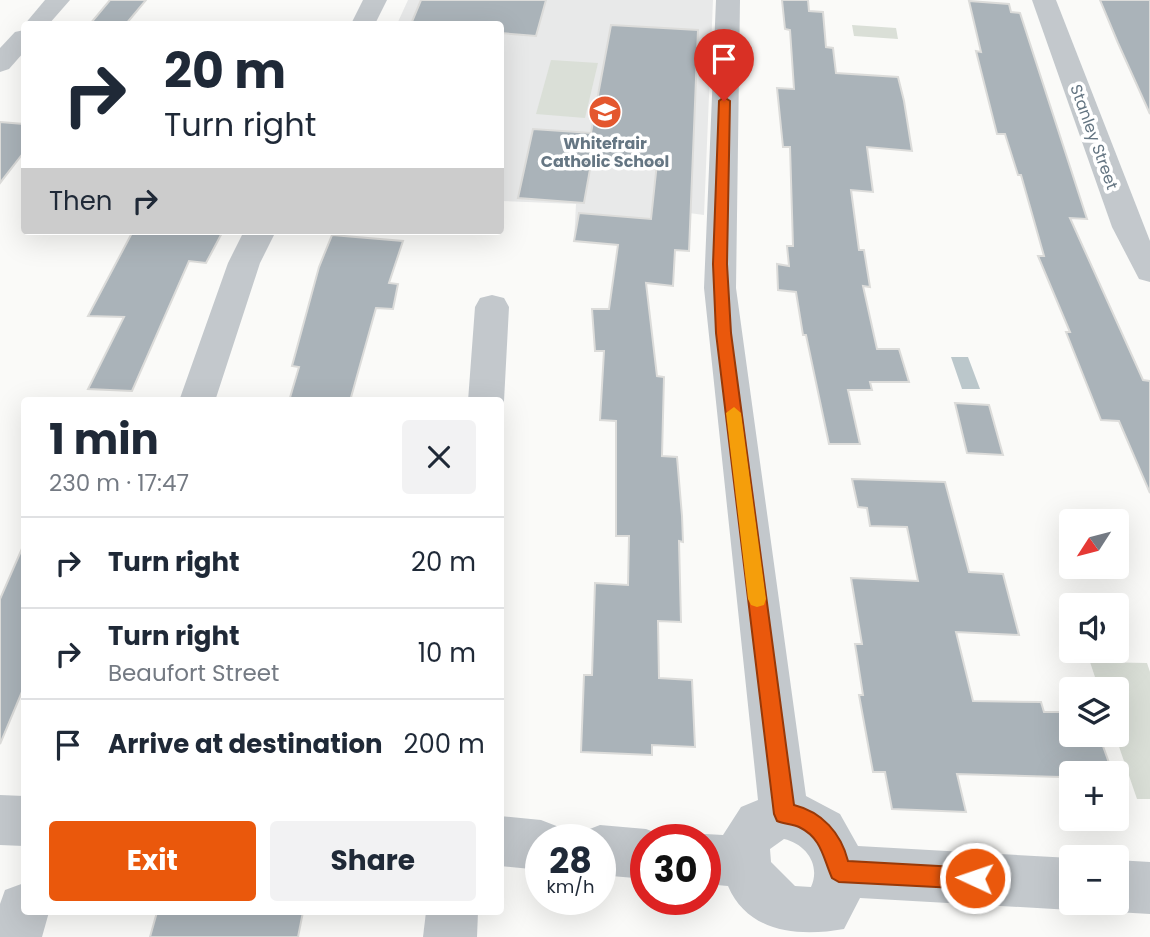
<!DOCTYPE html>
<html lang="en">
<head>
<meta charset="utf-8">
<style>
	body { margin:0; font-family:Poppins,sans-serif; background:#f2f2f3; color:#1f2937; height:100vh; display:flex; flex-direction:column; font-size:26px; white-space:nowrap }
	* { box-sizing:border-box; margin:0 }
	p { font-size:23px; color:#747a83 }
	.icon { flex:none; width:38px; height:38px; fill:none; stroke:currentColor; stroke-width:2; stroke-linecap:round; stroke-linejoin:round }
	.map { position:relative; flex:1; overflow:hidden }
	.panel { position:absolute; left:21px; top:397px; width:483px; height:518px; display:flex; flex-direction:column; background:#fff; border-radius:7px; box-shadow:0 7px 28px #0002 }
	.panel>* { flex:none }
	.top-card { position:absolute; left:21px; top:21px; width:483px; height:214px; border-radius:7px; box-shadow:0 7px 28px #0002; background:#fff; color:#1f2937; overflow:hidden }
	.needle { width:46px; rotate:234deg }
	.fabs { position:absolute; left:1059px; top:509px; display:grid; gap:14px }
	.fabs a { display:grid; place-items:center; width:70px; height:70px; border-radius:7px; background:#fff; box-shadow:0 7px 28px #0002; font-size:35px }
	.speed { position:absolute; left:525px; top:824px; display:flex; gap:14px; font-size:35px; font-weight:700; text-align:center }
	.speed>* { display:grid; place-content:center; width:91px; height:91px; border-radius:50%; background:#fff; box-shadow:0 7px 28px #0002; line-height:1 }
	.speed small { font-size:18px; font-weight:400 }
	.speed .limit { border:10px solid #d22; background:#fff; color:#111 }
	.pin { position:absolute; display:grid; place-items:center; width:60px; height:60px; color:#fff; margin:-72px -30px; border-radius:50% 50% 50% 0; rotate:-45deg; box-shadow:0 0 7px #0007 }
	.pin .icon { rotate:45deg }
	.me { position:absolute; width:77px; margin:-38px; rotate:273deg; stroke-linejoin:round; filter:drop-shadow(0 0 5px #0008) }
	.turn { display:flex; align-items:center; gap:24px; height:147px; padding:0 28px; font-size:32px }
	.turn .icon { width:91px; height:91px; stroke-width:2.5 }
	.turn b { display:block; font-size:49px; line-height:60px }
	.then { display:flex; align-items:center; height:66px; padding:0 28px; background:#0003; gap:14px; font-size:26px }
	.round { display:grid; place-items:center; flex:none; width:74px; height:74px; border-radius:7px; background:#f2f2f3 }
	.overview { display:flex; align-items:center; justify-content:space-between; height:119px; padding:0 28px }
	h1 { font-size:42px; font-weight:700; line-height:52px }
	.primary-button { display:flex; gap:14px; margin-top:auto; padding:14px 28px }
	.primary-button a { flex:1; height:80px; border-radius:7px; background:#ea580c; color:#fff; font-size:28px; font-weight:700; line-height:80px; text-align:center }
	.primary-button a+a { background:#f2f2f3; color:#1f2937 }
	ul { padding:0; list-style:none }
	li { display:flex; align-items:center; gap:21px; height:91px; padding:0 28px; border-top:2px solid #e0e1e3 }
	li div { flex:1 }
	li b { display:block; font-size:26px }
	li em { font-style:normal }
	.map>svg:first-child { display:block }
</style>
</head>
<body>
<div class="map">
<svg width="1150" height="937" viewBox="0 0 1150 937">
	<rect width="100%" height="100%" fill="#fafaf8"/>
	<polygon fill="#e8e9e9" points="408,0 713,0 704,215 689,213 689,251 574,241 576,204 501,201 500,24 397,24"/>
	<g fill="#dadfd7">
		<polygon points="852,25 896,28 898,39 854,36"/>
		<polygon points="551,60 598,63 585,118 536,114"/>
		<polygon points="1090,662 1147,663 1150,672 1150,799 1137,799 1115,735 1116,690 1099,689"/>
	</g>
	<polygon fill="#bbc7cb" points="951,357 968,357 980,389 962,389"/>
	<g fill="#aab3b9" stroke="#dcdcda" stroke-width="2">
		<polygon points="110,0 146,0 126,24 90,24"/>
		<polygon points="421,0 546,0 536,36 500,33 500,24 411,24"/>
		<polygon points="782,0 808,0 809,11 823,12 826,47 833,48 836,73 898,77 904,101 912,151 867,147 873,192 851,190 859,250 864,250 870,287 863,286 877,349 899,349 909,382 870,382 872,390 848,390 860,444 829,444 806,335 803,335 796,292 778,290 777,264 789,266 787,246 793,246 790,147 783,147 777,88 794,89 790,30 785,29"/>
		<polygon points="1100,0 1150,0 1150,114 1118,43"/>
		<polygon points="969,1 1009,4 1011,12 1020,13 1087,219 1070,218 1143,380 1150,381 1150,493 1119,421 1101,420 1066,332 1070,332 1038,256 1044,256 1021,175 1018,175 1005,134 997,134 976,51 981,52"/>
		<polygon points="611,25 698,30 689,251 675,250 673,286 646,283 657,376 664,377 662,456 677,457 682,516 683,542 679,541 681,622 658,621 659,678 692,680 695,747 652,745 652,755 581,752 584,675 592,675 595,583 628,585 629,536 616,536 616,421 600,420 604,351 595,351 592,309 609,309 618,245 574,241 579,213 651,219 657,163 592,158 584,203 518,198 533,129 591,133"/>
		<polygon points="0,122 24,124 24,152 0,183"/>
		<polygon points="133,231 223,231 206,263 189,261 132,391 88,389 124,317 88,316"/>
		<polygon points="332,235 403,241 389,283 398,284 393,309 376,308 350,401 289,401 299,367 292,366 319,267"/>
		<polygon points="955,403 989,405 1003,455 967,453"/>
		<polygon points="852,479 945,482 969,572 1003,574 1019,635 956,632 973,701 1041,702 1044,712 1071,712 1071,735 1099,735 1113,774 1071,774 1071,793 1067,793 1061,777 957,774 966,812 892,809 885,772 873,772 859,695 863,695 855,644 862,644 851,578 918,581 907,527 870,526 867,508 858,507"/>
		<polygon points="24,544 24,687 0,744 0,599"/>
		<polygon points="157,912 303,912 298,937 150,937"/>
	</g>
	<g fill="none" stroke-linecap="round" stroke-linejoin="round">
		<g fill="#c3c8cc" fill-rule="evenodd">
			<polygon points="45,0 70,0 49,24 24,25"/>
			<polygon points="363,0 387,0 375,24 351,24"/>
			<path d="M716,0H740L736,288L806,796L840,814L858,846L1071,858V903H1087L1071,910L860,898L844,929C799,937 748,933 728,886L705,884V840H690L705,834L723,835L741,807L758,800L704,288ZM784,839C806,844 821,865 811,887L795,886L771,862L770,849Z"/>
			<polygon points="1032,0 1056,0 1150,241 1150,282 1139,279 1112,227"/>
			<polygon points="24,30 24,52 9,69 0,72 0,48 15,32"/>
			<polygon points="244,231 276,231 260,263 215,401 179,401 228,263"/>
			<polygon points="492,295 504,298 509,307 504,401 500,408 500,401 468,401 475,307 480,298"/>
			<polygon points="0,795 24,796 24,846 0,845"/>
			<polygon points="500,816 541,820 559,827 564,840 541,840 541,870 500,866"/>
			<polygon points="600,825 646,829 664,836 666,840 646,840 646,879 600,875 600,840 579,840 582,832"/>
			<polygon points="1116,860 1150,862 1150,914 1116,912 1098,904 1116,903"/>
			<polygon points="24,883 24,912 49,912 42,937 0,937 0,904 5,890"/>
			<polygon points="426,912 478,912 477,937 423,937"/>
		</g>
	</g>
	<path fill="#ea580c" stroke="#983908" stroke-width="2" d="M724,97L730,101L727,264L731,333L794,805C822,812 841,833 848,861L975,868L982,871L985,878L982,886L975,889L839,882L832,878C823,858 822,838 799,827C793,824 784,824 777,821L774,814L716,333L713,264L719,101Z"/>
	<polygon fill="#f59e0b" points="734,407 741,413 766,599 764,605 757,607 751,605 748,599 726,413"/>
	<defs>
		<symbol id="school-disc" viewBox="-11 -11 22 22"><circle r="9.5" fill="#e4572e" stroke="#fff"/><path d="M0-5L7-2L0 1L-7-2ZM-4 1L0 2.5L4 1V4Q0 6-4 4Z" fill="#fff"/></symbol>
	</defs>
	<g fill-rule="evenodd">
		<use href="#school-disc" x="586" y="93" width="38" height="38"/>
	</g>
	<g text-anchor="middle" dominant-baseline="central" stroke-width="7" stroke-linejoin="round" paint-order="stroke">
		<g font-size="16" fill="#657683" stroke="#fff">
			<text transform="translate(1094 137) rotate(70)">Stanley Street</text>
		</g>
		<g font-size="16" font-weight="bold" fill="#657683" stroke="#fff">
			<text x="605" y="143">Whitefrair<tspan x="605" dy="18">Catholic School</tspan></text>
		</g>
	</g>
</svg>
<div class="fabs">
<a><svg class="needle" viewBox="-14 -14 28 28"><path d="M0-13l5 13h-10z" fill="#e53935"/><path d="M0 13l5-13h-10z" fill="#747a83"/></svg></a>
<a><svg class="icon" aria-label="sound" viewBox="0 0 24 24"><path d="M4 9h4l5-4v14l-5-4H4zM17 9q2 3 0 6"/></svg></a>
<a><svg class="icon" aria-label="layers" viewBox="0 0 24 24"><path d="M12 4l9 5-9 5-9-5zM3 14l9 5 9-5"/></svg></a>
<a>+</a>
<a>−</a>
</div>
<div class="speed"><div>28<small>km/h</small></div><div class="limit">30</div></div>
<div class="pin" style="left:724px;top:101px;background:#d93025"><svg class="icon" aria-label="arrive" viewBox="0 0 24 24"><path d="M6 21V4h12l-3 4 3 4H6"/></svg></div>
<svg class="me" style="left:975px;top:878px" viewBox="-20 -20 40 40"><circle r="17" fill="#ea580c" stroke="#fff" stroke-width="3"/><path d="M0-11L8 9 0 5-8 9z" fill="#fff"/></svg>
<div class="top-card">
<div class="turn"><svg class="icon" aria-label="right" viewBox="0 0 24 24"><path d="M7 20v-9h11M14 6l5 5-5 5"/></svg><div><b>20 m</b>Turn right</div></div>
<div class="then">Then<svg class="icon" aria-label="right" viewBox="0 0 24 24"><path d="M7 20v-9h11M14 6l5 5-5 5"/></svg></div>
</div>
<section class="panel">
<div class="overview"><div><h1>1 min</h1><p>230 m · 17:47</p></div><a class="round"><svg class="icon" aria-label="close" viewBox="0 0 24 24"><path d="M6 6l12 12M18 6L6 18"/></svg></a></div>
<ul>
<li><svg class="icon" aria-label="right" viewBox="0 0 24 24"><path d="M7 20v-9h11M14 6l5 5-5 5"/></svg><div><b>Turn right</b></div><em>20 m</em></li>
<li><svg class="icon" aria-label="right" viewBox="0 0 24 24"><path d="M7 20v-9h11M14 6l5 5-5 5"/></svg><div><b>Turn right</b><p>Beaufort Street</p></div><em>10 m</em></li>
<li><svg class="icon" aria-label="arrive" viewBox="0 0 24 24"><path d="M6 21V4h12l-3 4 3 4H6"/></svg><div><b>Arrive at destination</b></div><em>200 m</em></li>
</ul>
<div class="primary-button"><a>Exit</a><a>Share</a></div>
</section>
</div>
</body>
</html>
